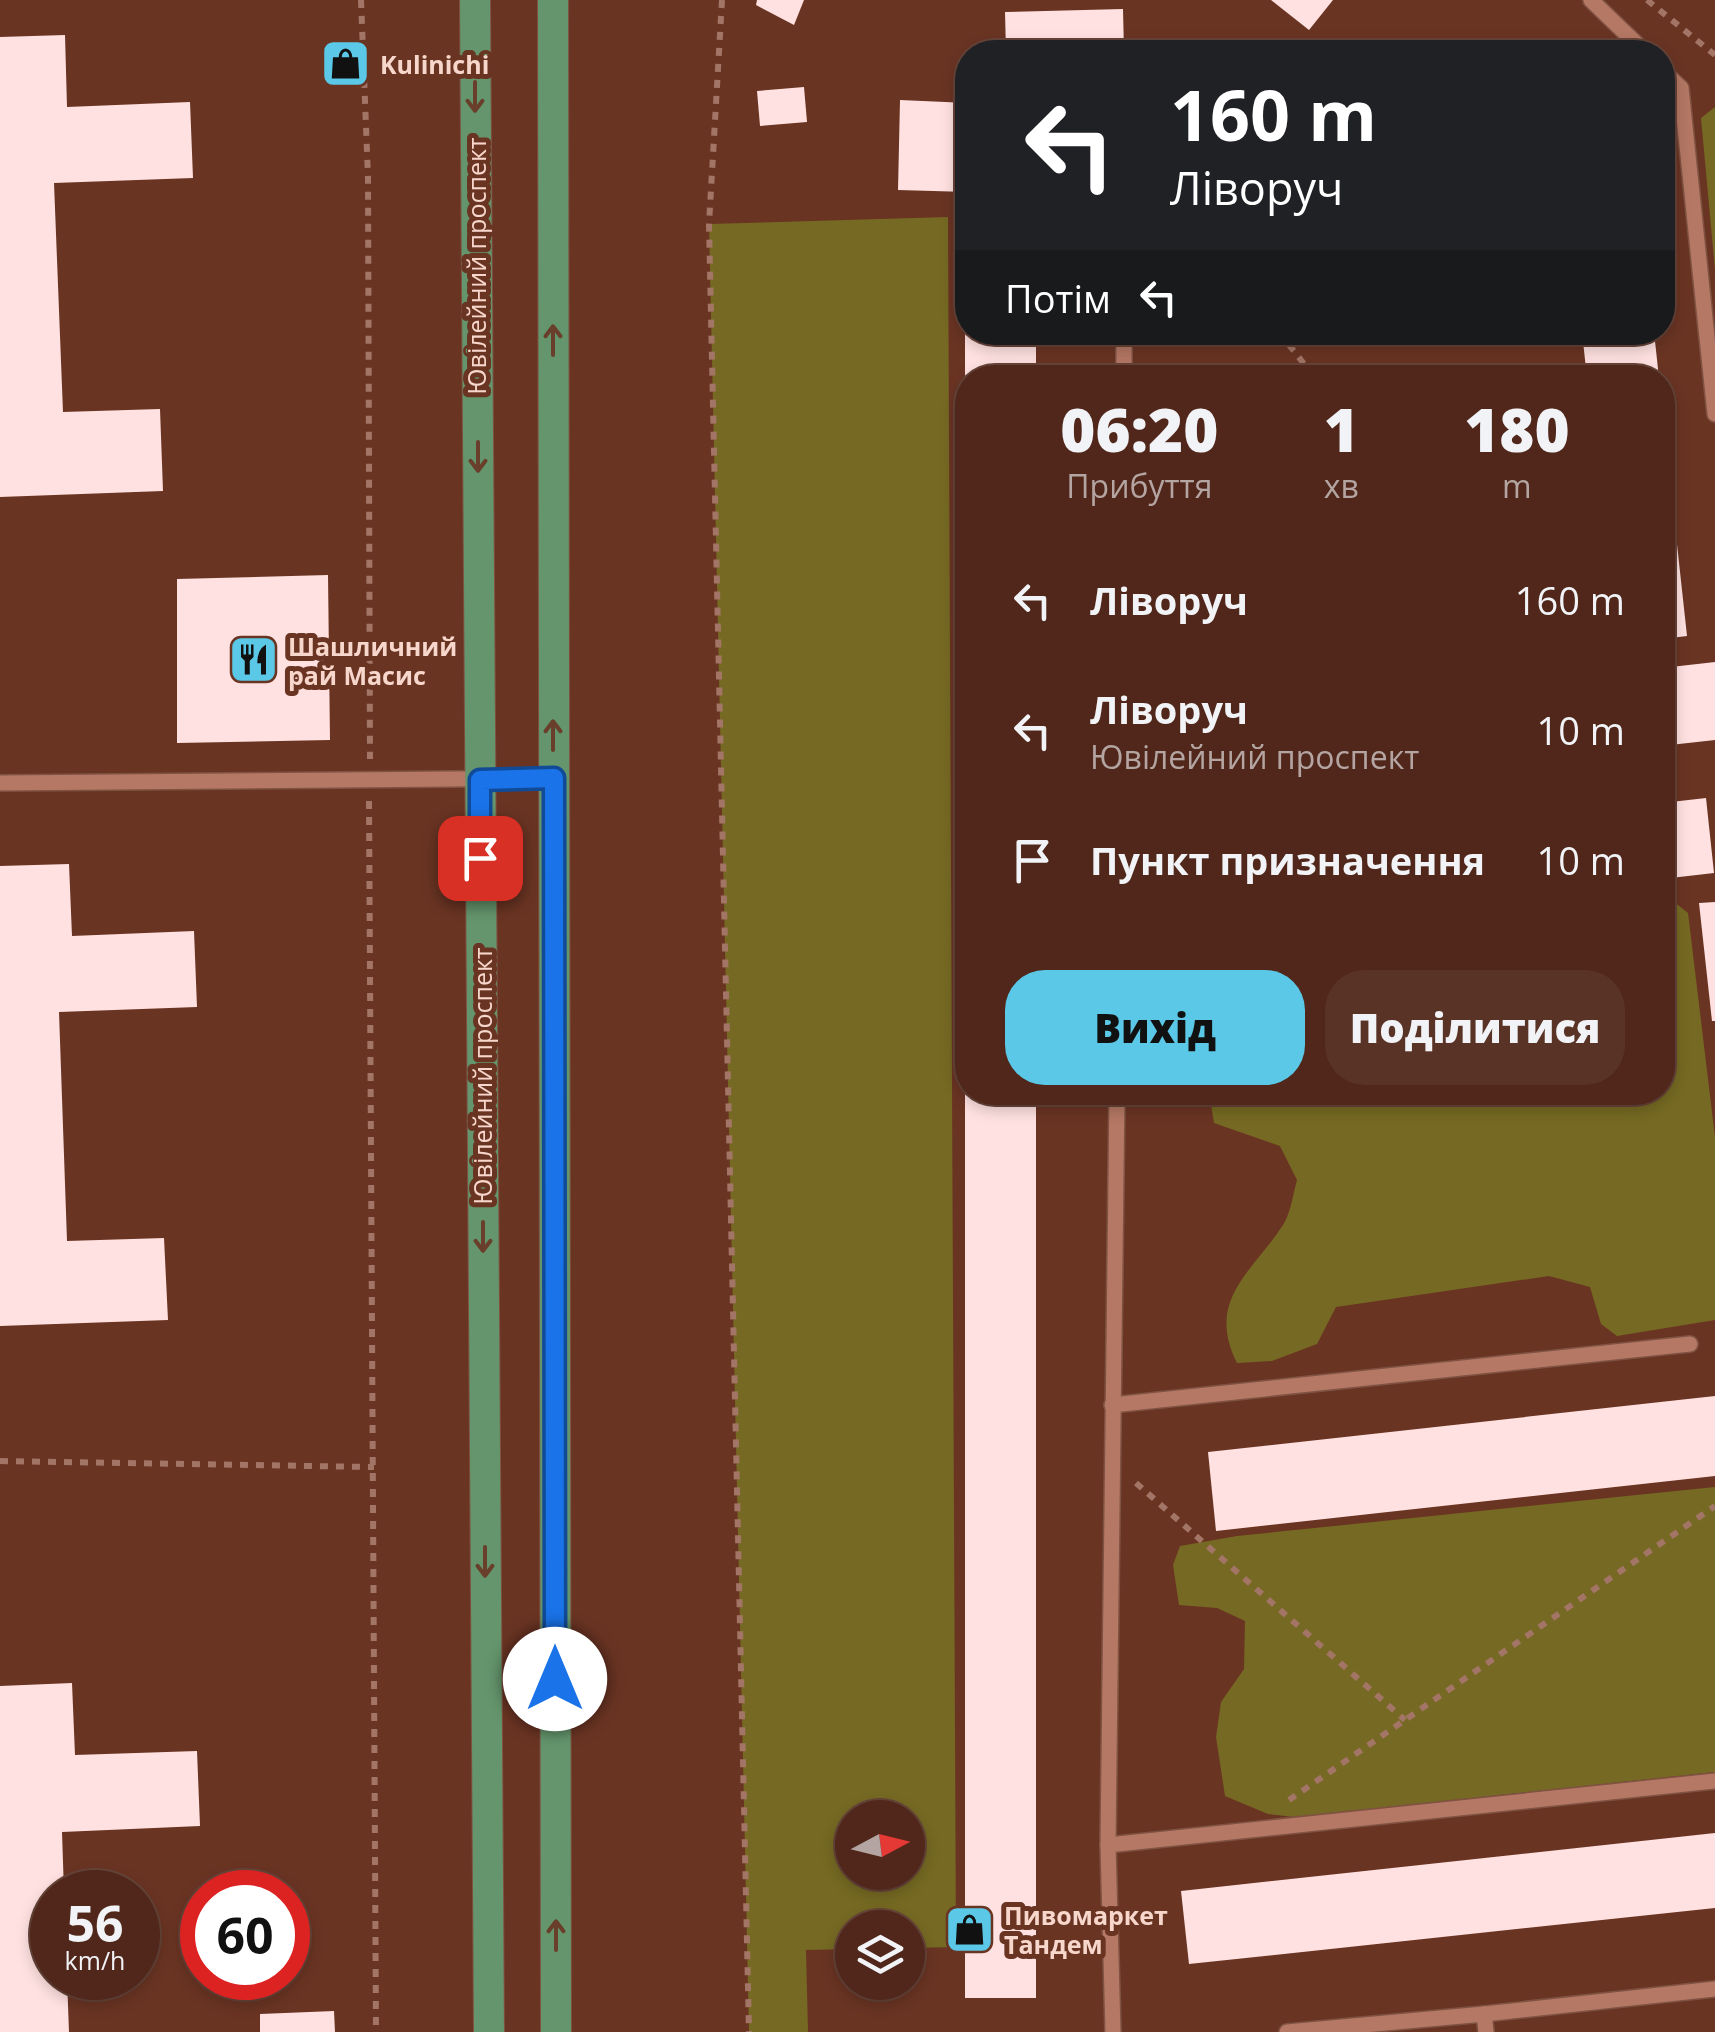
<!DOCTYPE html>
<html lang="uk">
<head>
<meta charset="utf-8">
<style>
	body { margin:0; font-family:"Open Sans",sans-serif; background:#5a3327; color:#f1f3f6; height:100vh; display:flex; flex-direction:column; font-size:38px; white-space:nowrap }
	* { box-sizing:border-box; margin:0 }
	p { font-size:32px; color:#b4a5a2 }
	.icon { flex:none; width:55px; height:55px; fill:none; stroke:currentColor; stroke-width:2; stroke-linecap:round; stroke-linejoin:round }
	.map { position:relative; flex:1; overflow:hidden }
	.side { position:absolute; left:955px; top:365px; width:720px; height:740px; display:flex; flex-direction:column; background:#50271a; border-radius:40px; box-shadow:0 5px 15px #0003,0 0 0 2px #674439 }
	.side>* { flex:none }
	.hud { position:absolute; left:955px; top:40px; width:720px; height:305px; border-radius:40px; box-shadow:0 5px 15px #0003,0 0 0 2px #674439; background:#202124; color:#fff; overflow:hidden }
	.needle { width:65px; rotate:83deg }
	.fabs { position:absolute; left:835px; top:1800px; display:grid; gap:20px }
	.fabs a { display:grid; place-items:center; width:90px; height:90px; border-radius:50%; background:#50271a; box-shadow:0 5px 15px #0003,0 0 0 2px #674439; font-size:50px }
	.speed { position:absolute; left:30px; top:1870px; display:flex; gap:20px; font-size:50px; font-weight:700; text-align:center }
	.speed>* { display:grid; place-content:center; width:130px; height:130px; border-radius:50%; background:#50271a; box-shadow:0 5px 15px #0003,0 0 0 2px #674439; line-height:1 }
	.speed small { font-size:25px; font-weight:400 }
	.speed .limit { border:15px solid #d22; background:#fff; color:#111 }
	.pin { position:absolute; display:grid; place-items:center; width:85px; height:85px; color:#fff; margin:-42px; border-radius:20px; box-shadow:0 5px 15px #0006 }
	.me { position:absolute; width:110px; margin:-55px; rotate:0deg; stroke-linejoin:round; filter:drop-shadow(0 0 8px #0008) }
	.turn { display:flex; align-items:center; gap:35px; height:210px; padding:0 50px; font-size:45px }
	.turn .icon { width:130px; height:130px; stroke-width:2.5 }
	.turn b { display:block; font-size:70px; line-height:85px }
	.then { display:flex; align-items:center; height:95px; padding:0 50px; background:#0003; gap:20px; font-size:38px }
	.eta { display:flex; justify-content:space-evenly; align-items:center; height:170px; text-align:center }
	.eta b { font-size:60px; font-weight:800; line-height:70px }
	.action { display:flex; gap:20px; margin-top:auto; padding:20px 50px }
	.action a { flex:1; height:115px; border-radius:40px; background:#5ac8e6; color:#111; font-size:40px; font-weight:800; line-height:115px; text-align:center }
	.action a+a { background:#5a3327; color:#f1f3f6 }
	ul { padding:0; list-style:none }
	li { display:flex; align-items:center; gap:30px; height:130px; padding:0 50px }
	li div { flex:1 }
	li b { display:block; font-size:38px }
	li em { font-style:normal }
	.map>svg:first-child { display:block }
</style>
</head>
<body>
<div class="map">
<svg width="1715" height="2032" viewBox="0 0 1715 2032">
	<rect width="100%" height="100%" fill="#6a3423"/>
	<g fill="#766923" fill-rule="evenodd">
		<polygon points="1715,107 1715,270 1701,118"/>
		<path d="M948,217L956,1947L908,1948V1928H852V1949L806,1950L808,2032H749L709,224ZM852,1818H908V1872H852Z"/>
		<path d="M1663,893L1688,913L1715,1137V1320L1617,1336L1601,1324L1590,1287L1549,1276L1336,1307L1317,1344L1272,1361L1237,1363C1205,1299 1253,1272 1283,1225C1291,1212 1293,1194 1297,1180L1280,1146L1214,1123L1209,1093L1662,1092Z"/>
		<polygon points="1715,1487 1715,1772 1294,1817 1268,1814 1225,1796 1216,1737 1221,1702 1244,1669 1245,1621 1217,1608 1179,1605 1173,1565 1180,1546 1237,1536"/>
	</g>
	<g fill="#fee1e0">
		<polygon points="757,0 804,0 794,25 756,5"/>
		<polygon points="1271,0 1333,0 1309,30"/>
		<polygon points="1123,9 1124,52 1006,52 1005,12"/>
		<polygon points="65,35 67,107 190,102 193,178 54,183 63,412 160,409 163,491 0,497 0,37"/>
		<polygon points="804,87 807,122 760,126 757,91"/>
		<polygon points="900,100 968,103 968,192 898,190"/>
		<rect x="965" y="332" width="71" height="46"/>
		<polygon points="1582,332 1654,332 1659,378 1587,378"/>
		<polygon points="1665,434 1687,636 1662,639 1662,435"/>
		<polygon points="328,575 330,740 177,743 177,579"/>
		<polygon points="1715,662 1715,740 1670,745 1662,668"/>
		<polygon points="1706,798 1714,873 1662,879 1662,803"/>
		<polygon points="69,864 72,936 194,931 197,1007 59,1012 67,1241 164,1238 168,1320 0,1326 0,866"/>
		<polygon points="1715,902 1715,1021 1712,1021 1699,903"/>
		<rect x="965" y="1092" width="71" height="906"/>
		<polygon points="1715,1396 1715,1476 1216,1531 1208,1452"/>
		<polygon points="72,1683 75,1755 197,1751 200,1826 62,1832 64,1892 52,1892 52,1978 67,1978 69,2032 0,2032 0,1686"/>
		<polygon points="1715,1833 1715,1908 1189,1964 1181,1891"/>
		<polygon points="334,2011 335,2032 260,2032 260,2014"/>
	</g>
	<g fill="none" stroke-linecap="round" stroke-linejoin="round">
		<defs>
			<g id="lane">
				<polyline points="1591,0 1645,52"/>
				<polyline points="1662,70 1681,88 1715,414"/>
				<polyline points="1124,378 1124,332"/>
				<polyline points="0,783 554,778"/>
				<polyline points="1112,1405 1690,1344"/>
				<polyline points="1108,1845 1715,1781"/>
				<polyline points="1484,2014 1715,1989"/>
				<polyline points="1113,2032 1108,1845 1117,1092"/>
				<polyline points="1287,2032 1484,2014 1486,2032"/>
			</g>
			<g id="primary">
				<polyline points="475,0 489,2032"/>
				<polyline points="553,0 556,2032"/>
			</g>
		</defs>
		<use href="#lane" stroke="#7f5242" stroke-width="18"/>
		<use href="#primary" stroke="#7f5242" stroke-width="32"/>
		<g stroke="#a37566" stroke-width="6" stroke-dasharray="8 8" stroke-linecap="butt">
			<polyline points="361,0 368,177 370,759"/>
			<polyline points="722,0 709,224 749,2032"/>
			<polyline points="1647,0 1715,55"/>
			<polyline points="1279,332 1315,378"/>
			<polyline points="369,801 376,2032"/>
			<polyline points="0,1461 374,1467"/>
			<polyline points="1136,1483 1405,1720"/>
			<polyline points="1289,1800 1715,1506"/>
		</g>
		<use href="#lane" stroke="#b47864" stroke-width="15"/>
		<use href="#primary" stroke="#64956c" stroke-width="30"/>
	</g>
	<defs><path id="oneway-shaft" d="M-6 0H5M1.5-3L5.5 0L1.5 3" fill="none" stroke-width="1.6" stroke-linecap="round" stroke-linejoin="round" transform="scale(2.5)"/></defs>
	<g stroke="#693e2a">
		<use href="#oneway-shaft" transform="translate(475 97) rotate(90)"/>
		<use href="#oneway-shaft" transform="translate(553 340) rotate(-90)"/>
		<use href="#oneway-shaft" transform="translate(478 457) rotate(90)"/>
		<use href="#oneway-shaft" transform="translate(553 735) rotate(-90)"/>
		<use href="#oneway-shaft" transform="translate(483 1237) rotate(90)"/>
		<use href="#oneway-shaft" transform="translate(485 1562) rotate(90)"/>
		<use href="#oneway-shaft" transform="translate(556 1935) rotate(-90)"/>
	</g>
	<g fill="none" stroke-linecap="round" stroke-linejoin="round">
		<defs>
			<polyline id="route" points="480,858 480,780 554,778 555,1679"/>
		</defs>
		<use href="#route" stroke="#114b97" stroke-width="25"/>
		<use href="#route" stroke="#1a73e8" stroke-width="18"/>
	</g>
	<defs>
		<symbol id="shop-square" viewBox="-11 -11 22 22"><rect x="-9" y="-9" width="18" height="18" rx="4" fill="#5ac8e6" stroke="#6a3423"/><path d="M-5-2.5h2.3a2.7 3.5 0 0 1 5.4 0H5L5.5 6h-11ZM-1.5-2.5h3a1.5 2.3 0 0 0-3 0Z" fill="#111"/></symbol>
		<symbol id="restaurant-square" viewBox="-11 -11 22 22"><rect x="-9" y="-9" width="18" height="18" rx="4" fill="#5ac8e6" stroke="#6a3423"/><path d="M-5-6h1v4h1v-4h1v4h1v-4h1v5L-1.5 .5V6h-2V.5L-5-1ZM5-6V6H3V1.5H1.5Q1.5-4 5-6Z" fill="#111"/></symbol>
	</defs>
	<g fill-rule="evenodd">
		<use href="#shop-square" x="318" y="36" width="55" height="55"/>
		<use href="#restaurant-square" x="226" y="632" width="55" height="55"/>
		<use href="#shop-square" x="942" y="1902" width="55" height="55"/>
	</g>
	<g text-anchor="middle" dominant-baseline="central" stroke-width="10" stroke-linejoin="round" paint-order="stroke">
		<g font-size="25" font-weight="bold" fill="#f7d6cb" stroke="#6a3423" text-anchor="start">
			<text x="380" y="64">Kulinichi</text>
			<text x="288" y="646">Шашличний<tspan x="288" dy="29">рай Масис</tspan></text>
			<text x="1004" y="1915">Пивомаркет<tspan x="1004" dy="29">Тандем</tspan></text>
		</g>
		<g font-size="25" fill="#f7d6cb" stroke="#6a3423">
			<text transform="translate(476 266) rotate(-90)">Ювілейний проспект</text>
			<text transform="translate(482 1076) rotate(-90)">Ювілейний проспект</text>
		</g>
	</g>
</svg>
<div class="fabs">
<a><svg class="needle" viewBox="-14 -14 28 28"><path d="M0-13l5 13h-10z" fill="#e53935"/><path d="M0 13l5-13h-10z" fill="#b4a5a2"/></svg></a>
<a><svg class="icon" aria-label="layers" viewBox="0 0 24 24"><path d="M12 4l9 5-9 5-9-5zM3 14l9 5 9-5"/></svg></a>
</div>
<div class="speed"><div>56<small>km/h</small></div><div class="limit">60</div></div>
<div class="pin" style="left:480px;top:858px;background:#d93025"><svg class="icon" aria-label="arrive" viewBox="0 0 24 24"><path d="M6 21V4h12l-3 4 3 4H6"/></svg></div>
<svg class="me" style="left:555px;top:1679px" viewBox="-20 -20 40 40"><circle r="19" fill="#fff"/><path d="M0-13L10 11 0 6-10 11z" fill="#1a73e8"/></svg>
<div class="hud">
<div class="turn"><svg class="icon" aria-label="left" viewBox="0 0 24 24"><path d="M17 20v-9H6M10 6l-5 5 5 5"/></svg><div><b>160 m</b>Ліворуч</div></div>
<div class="then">Потім<svg class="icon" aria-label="left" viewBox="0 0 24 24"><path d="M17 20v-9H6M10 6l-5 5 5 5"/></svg></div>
</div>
<section class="side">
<div class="eta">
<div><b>06:20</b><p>Прибуття</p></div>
<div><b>1</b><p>хв</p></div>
<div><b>180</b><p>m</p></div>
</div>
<ul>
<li><svg class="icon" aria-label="left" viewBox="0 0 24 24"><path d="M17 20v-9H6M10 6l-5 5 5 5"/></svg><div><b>Ліворуч</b></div><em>160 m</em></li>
<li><svg class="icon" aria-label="left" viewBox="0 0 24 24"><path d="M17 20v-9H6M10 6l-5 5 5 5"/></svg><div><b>Ліворуч</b><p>Ювілейний проспект</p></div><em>10 m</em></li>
<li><svg class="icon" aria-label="arrive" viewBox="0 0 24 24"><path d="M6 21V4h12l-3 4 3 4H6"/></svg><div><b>Пункт призначення</b></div><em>10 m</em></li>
</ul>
<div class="action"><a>Вихід</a><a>Поділитися</a></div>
</section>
</div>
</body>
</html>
